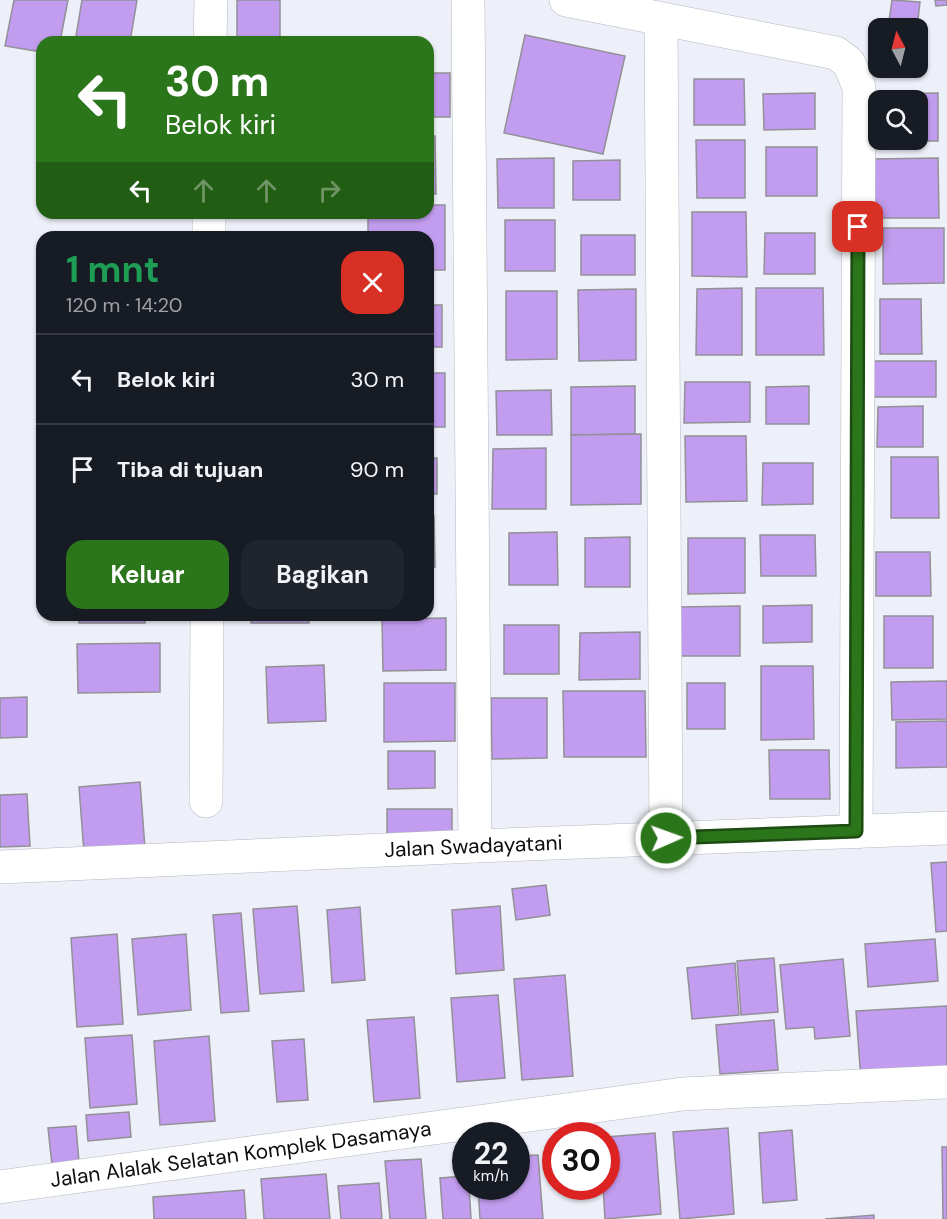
<!DOCTYPE html>
<html lang="id">
<head>
<meta charset="utf-8">
<style>
	body { margin:0; font-family:"DM Sans",sans-serif; background:#20242c; color:#f1f3f6; height:100vh; display:flex; flex-direction:column; font-size:22px; white-space:nowrap }
	* { box-sizing:border-box; margin:0 }
	p { font-size:20px; color:#9ea1a6 }
	.icon { flex:none; width:33px; height:33px; fill:none; stroke:currentColor; stroke-width:2; stroke-linecap:round; stroke-linejoin:round }
	.map { position:relative; flex:1; overflow:hidden }
	.side { position:absolute; left:36px; top:231px; width:398px; height:390px; display:flex; flex-direction:column; background:#171b24; border-radius:18px; box-shadow:0 2px 4px #0004 }
	.side>* { flex:none }
	.top-card { position:absolute; left:36px; top:36px; width:398px; height:183px; border-radius:18px; box-shadow:0 2px 4px #0004; background:#2b751a; color:#fff; overflow:hidden }
	.needle { width:39px; rotate:353deg }
	.controls { position:absolute; left:868px; top:18px; display:grid; gap:12px }
	.controls a { display:grid; place-items:center; width:60px; height:60px; border-radius:12px; background:#171b24; box-shadow:0 2px 4px #0004; font-size:30px }
	.speed { position:absolute; left:452px; top:1122px; display:flex; gap:12px; font-size:30px; font-weight:700; text-align:center }
	.speed>* { display:grid; place-content:center; width:78px; height:78px; border-radius:50%; background:#171b24; box-shadow:0 2px 4px #0004; line-height:1 }
	.speed small { font-size:15px; font-weight:400 }
	.speed .limit { border:9px solid #d22; background:#fff; color:#111 }
	.pin { position:absolute; display:grid; place-items:center; width:51px; height:51px; color:#fff; margin:-26px; border-radius:12px; box-shadow:0 3px 9px #0006 }
	.me { position:absolute; width:66px; margin:-33px; rotate:88deg; stroke-linejoin:round; filter:drop-shadow(0 0 4px #0008) }
	.turn { display:flex; align-items:center; gap:21px; height:126px; padding:0 30px; font-size:27px }
	.turn .icon { width:78px; height:78px; stroke-width:2.5 }
	.turn b { display:block; font-size:42px; line-height:51px }
	.lanes { display:flex; align-items:center; height:57px; padding:0 30px; background:#0003; justify-content:center; gap:30px; direction:ltr }
	.lanes .off { opacity:.35 }
	.round { display:grid; place-items:center; flex:none; width:63px; height:63px; border-radius:18px; background:#20242c }
	.summary { display:flex; align-items:center; justify-content:space-between; height:102px; padding:0 30px }
	h1 { font-size:36px; font-weight:700; line-height:45px; color:#1e9e55 }
	.cta { display:flex; gap:12px; margin-top:auto; padding:12px 30px }
	.cta a { flex:1; height:69px; border-radius:18px; background:#2b751a; color:#fff; font-size:24px; font-weight:700; line-height:69px; text-align:center }
	.cta a+a { background:#20242c; color:#f1f3f6 }
	ul { padding:0; list-style:none }
	li { display:flex; align-items:center; gap:18px; height:90px; padding:0 30px; border-top:2px solid #363941 }
	li div { flex:1 }
	li b { display:block; font-size:22px }
	li em { font-style:normal }
	.map>svg:first-child { display:block }
</style>
</head>
<body>
<div class="map">
<svg width="947" height="1219" viewBox="0 0 947 1219">
	<rect width="100%" height="100%" fill="#edf0f8"/>
	<g fill="#c29cee" stroke="#939097" stroke-width="1.5" fill-rule="evenodd">
		<polygon points="14,0 68,0 60,42 42,42 42,52 5,46"/>
		<polygon points="82,0 137,0 130,42 75,42"/>
		<rect x="237" y="0" width="43" height="42"/>
		<polygon points="892,0 920,2 917,28 888,28"/>
		<polygon points="935,0 947,0 947,5 936,6"/>
		<polygon points="525,35 625,56 603,154 504,133"/>
		<polygon points="884,68 912,68 912,73 883,70"/>
		<rect x="428" y="73" width="22" height="44"/>
		<polygon points="694,79 744,79 745,125 694,125"/>
		<polygon points="815,93 815,129 764,130 763,94"/>
		<path d="M938,93V141H876V94ZM879,100H918V140H879Z"/>
		<polygon points="428,136 435,136 436,194 428,194"/>
		<polygon points="696,140 745,140 745,198 697,198"/>
		<rect x="766" y="147" width="51" height="49"/>
		<polygon points="554,158 554,208 498,208 497,159"/>
		<polygon points="938,158 939,218 873,218 873,159"/>
		<polygon points="620,160 620,200 573,200 573,161"/>
		<polygon points="428,205 445,205 445,270 428,270 428,237 368,237 368,213 428,213"/>
		<polygon points="692,212 746,212 747,277 692,276"/>
		<rect x="505" y="220" width="50" height="51"/>
		<polygon points="883,228 944,228 944,283 883,284"/>
		<polygon points="765,233 815,233 815,274 764,274"/>
		<rect x="581" y="235" width="54" height="40"/>
		<polygon points="742,288 742,355 696,355 697,289"/>
		<polygon points="756,288 823,288 824,355 756,355"/>
		<polygon points="636,289 636,360 579,361 578,290"/>
		<polygon points="506,291 557,291 557,359 506,360"/>
		<polygon points="880,299 921,299 922,354 880,354"/>
		<rect x="428" y="305" width="14" height="42"/>
		<rect x="868" y="361" width="68" height="36"/>
		<rect x="428" y="373" width="17" height="54"/>
		<polygon points="685,382 750,382 750,422 684,423"/>
		<polygon points="635,386 635,434 571,435 571,387"/>
		<polygon points="809,386 809,424 766,424 766,387"/>
		<polygon points="551,390 552,435 497,435 496,391"/>
		<polygon points="923,406 923,447 877,447 878,407"/>
		<polygon points="641,434 641,504 571,505 571,435"/>
		<polygon points="685,436 746,436 747,501 686,502"/>
		<polygon points="546,448 546,509 492,509 493,449"/>
		<polygon points="891,457 938,457 939,518 891,518"/>
		<rect x="428" y="458" width="9" height="36"/>
		<polygon points="763,463 813,463 813,504 762,505"/>
		<polygon points="428,516 434,516 435,567 428,567"/>
		<polygon points="557,532 558,585 509,585 509,533"/>
		<polygon points="760,535 815,535 816,576 761,576"/>
		<polygon points="630,537 630,587 585,587 585,538"/>
		<polygon points="688,538 745,538 745,593 688,594"/>
		<polygon points="876,552 930,552 931,596 876,596"/>
		<polygon points="812,605 812,642 763,643 763,606"/>
		<polygon points="740,606 740,656 679,656 679,607"/>
		<rect x="79" y="615" width="66" height="8"/>
		<rect x="251" y="615" width="58" height="8"/>
		<rect x="884" y="616" width="49" height="52"/>
		<polygon points="446,618 446,670 383,671 382,619"/>
		<rect x="504" y="625" width="55" height="49"/>
		<polygon points="640,632 640,679 579,680 580,633"/>
		<polygon points="160,643 160,692 78,693 77,644"/>
		<polygon points="324,665 326,721 268,723 266,667"/>
		<polygon points="761,666 813,666 814,739 761,740"/>
		<polygon points="947,681 947,719 892,720 891,682"/>
		<polygon points="384,683 455,683 455,741 384,742"/>
		<rect x="687" y="683" width="38" height="46"/>
		<polygon points="563,691 645,691 646,757 564,757"/>
		<polygon points="27,697 27,737 0,738 0,698"/>
		<polygon points="491,698 547,698 547,758 492,759"/>
		<polygon points="947,721 947,767 896,768 896,722"/>
		<polygon points="769,750 829,750 830,799 770,799"/>
		<polygon points="388,751 435,751 435,788 388,789"/>
		<polygon points="140,782 145,848 84,853 79,787"/>
		<polygon points="27,794 30,846 0,847 0,795"/>
		<polygon points="387,809 452,809 452,844 387,845"/>
		<polygon points="947,862 947,931 936,932 931,863"/>
		<polygon points="546,885 550,915 516,920 512,889"/>
		<polygon points="297,906 304,991 260,994 253,909"/>
		<polygon points="500,906 504,970 456,974 452,910"/>
		<polygon points="360,907 365,980 332,983 327,910"/>
		<polygon points="241,913 249,1011 221,1013 213,915"/>
		<polygon points="117,934 123,1024 77,1027 71,938"/>
		<polygon points="186,934 191,1010 138,1015 132,939"/>
		<polygon points="935,939 938,981 868,987 865,944"/>
		<polygon points="774,958 778,1012 741,1015 737,961"/>
		<polygon points="843,959 850,1036 815,1039 814,1027 786,1029 780,965"/>
		<polygon points="735,963 739,1015 692,1019 687,968"/>
		<polygon points="565,975 573,1076 522,1080 514,979"/>
		<polygon points="498,995 505,1078 457,1082 451,998"/>
		<polygon points="947,1006 947,1076 861,1081 856,1011"/>
		<polygon points="414,1017 420,1098 374,1102 367,1020"/>
		<polygon points="774,1020 778,1070 720,1074 716,1025"/>
		<polygon points="132,1035 137,1104 90,1108 85,1038"/>
		<polygon points="209,1036 215,1121 160,1125 154,1041"/>
		<polygon points="304,1039 308,1100 277,1102 272,1041"/>
		<polygon points="129,1112 131,1137 88,1141 86,1115"/>
		<polygon points="76,1126 79,1162 52,1165 48,1128"/>
		<polygon points="728,1128 734,1214 680,1219 673,1132"/>
		<polygon points="792,1130 797,1200 763,1203 759,1133"/>
		<polygon points="655,1133 661,1214 605,1219 603,1186 606,1186 606,1137"/>
		<polygon points="942,1147 947,1147 947,1219 943,1219"/>
		<polygon points="538,1155 543,1219 480,1219 478,1186 516,1186 516,1156"/>
		<polygon points="421,1159 426,1219 390,1219 385,1161"/>
		<polygon points="326,1174 330,1219 264,1219 261,1179"/>
		<polygon points="465,1176 465,1186 469,1186 471,1219 443,1219 440,1178"/>
		<polygon points="379,1183 382,1219 341,1219 338,1186"/>
		<polygon points="244,1190 246,1219 154,1219 153,1197"/>
		<polygon points="874,1215 874,1219 825,1219"/>
	</g>
	<g fill="none" stroke-linecap="round" stroke-linejoin="round">
		<defs>
			<g id="minor">
				<polyline points="468,0 475,846"/>
				<polyline points="566,0 836,53 849,63 859,87 856,832"/>
				<polyline points="661,19 666,838"/>
				<polyline points="210,42 211,0"/>
				<polyline points="209,237 209,213"/>
				<polyline points="206,801 207,615"/>
				<path id="s1" d="M0,867L475,846L947,828"/>
				<path id="s2" d="M0,1187L683,1094L947,1082"/>
			</g>
		</defs>
		<use href="#minor" stroke="#b6b8c0" stroke-width="34"/>
		<use href="#minor" stroke="#fff" stroke-width="33"/>
	</g>
	<g fill="none" stroke-linecap="round" stroke-linejoin="round">
		<defs>
			<polyline id="route" points="666,838 856,831 858,227"/>
		</defs>
		<use href="#route" stroke="#1c4c11" stroke-width="15"/>
		<use href="#route" stroke="#2b751a" stroke-width="10"/>
	</g>
	<g text-anchor="middle" dominant-baseline="central" stroke-width="6" stroke-linejoin="round" paint-order="stroke">
		<g font-size="21" fill="#0c0d0f" stroke="#edf0f8">
			<text stroke="none"><textPath href="#s1" startOffset="474">Jalan Swadayatani</textPath></text>
			<text stroke="none"><textPath href="#s2" startOffset="243">Jalan Alalak Selatan Komplek Dasamaya</textPath></text>
		</g>
	</g>
</svg>
<div class="controls">
<a><svg class="needle" viewBox="-14 -14 28 28"><path d="M0-13l5 13h-10z" fill="#e53935"/><path d="M0 13l5-13h-10z" fill="#9ea1a6"/></svg></a>
<a><svg class="icon" aria-label="search" viewBox="0 0 24 24"><circle cx="10" cy="10" r="6"/><path d="M15 15l6 6"/></svg></a>
</div>
<div class="speed"><div>22<small>km/h</small></div><div class="limit">30</div></div>
<div class="pin" style="left:858px;top:227px;background:#d93025"><svg class="icon" aria-label="arrive" viewBox="0 0 24 24"><path d="M6 21V4h12l-3 4 3 4H6"/></svg></div>
<svg class="me" style="left:666px;top:838px" viewBox="-20 -20 40 40"><circle r="17" fill="#2b751a" stroke="#fff" stroke-width="3"/><path d="M0-11L8 9 0 5-8 9z" fill="#fff"/></svg>
<div class="top-card">
<div class="turn"><svg class="icon" aria-label="left" viewBox="0 0 24 24"><path d="M17 20v-9H6M10 6l-5 5 5 5"/></svg><div><b>30 m</b>Belok kiri</div></div>
<div class="lanes"><svg class="icon" aria-label="left" viewBox="0 0 24 24"><path d="M17 20v-9H6M10 6l-5 5 5 5"/></svg><svg class="icon off" aria-label="ahead" viewBox="0 0 24 24"><path d="M12 20V5M6 11l6-6 6 6"/></svg><svg class="icon off" aria-label="ahead" viewBox="0 0 24 24"><path d="M12 20V5M6 11l6-6 6 6"/></svg><svg class="icon off" aria-label="right" viewBox="0 0 24 24"><path d="M7 20v-9h11M14 6l5 5-5 5"/></svg></div>
</div>
<section class="side">
<div class="summary"><div><h1>1 mnt</h1><p>120 m · 14:20</p></div><a class="round" style="background:#d93025;color:#fff"><svg class="icon" aria-label="close" viewBox="0 0 24 24"><path d="M6 6l12 12M18 6L6 18"/></svg></a></div>
<ul>
<li><svg class="icon" aria-label="left" viewBox="0 0 24 24"><path d="M17 20v-9H6M10 6l-5 5 5 5"/></svg><div><b>Belok kiri</b></div><em>30 m</em></li>
<li><svg class="icon" aria-label="arrive" viewBox="0 0 24 24"><path d="M6 21V4h12l-3 4 3 4H6"/></svg><div><b>Tiba di tujuan</b></div><em>90 m</em></li>
</ul>
<div class="cta"><a>Keluar</a><a>Bagikan</a></div>
</section>
</div>
</body>
</html>
